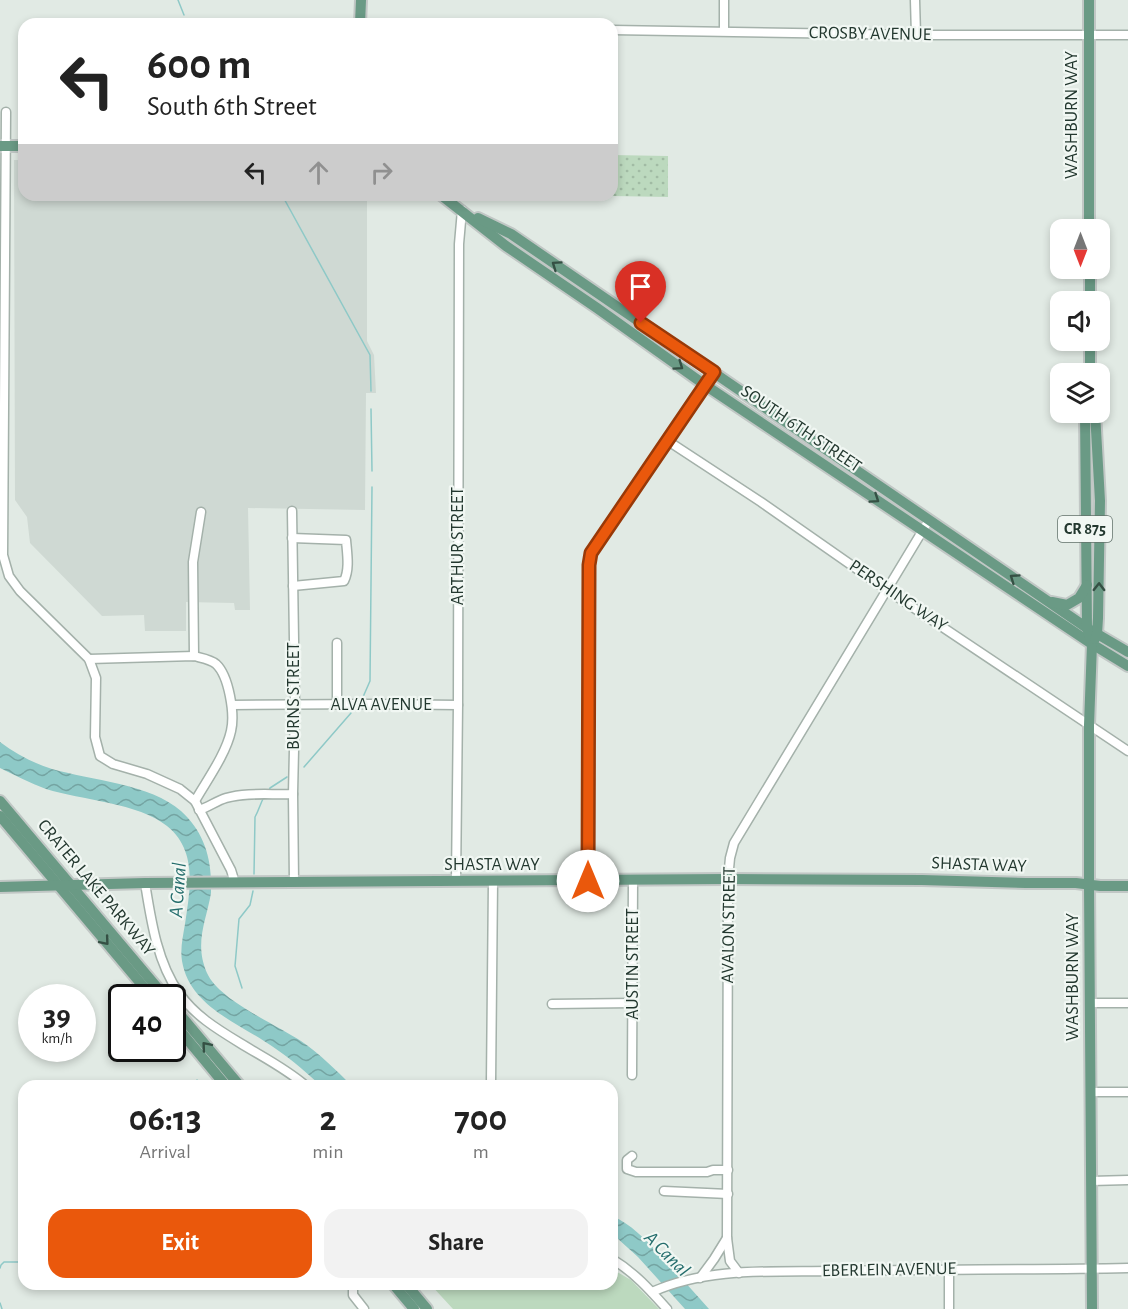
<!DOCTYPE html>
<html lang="en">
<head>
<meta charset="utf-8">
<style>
	body { margin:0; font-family:"Alegreya Sans",sans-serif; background:#f2f2f2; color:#222; height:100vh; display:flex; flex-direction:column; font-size:22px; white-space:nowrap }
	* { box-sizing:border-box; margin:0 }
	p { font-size:20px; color:#767676 }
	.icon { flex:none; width:33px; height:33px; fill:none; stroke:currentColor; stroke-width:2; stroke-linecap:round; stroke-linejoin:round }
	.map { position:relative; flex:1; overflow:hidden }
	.details { position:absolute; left:18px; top:1080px; width:600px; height:210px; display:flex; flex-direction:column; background:#fff; border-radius:18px; box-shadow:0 3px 9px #0003 }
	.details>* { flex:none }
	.banner { position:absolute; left:18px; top:18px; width:600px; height:183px; border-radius:18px; box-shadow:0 3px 9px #0003; background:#fff; color:#222; overflow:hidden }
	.needle { width:39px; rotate:180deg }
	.buttons { position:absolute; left:1050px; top:219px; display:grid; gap:12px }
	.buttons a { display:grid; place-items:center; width:60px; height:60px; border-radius:12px; background:#fff; box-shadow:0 3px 9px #0003; font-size:30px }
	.speed { position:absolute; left:18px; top:984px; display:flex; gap:12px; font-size:30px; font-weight:700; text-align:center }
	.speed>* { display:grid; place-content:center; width:78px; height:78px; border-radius:50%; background:#fff; box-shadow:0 3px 9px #0003; line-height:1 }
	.speed small { font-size:15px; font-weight:400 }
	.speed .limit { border:3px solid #111; border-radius:9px; background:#fff; color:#111 }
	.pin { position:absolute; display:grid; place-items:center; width:51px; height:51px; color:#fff; margin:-62px -26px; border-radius:50% 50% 50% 0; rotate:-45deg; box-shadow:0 0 6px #0007 }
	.pin .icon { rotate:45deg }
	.me { position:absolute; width:66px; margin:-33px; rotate:0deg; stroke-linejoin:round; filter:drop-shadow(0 0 4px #0008) }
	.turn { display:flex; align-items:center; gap:21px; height:126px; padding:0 30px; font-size:27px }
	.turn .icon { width:78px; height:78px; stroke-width:2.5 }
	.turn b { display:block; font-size:42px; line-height:51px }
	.lanes { display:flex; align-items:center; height:57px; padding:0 30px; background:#0003; justify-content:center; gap:30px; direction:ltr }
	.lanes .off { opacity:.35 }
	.eta { display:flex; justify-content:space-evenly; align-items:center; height:102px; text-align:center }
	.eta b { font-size:36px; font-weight:700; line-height:42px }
	.cta { display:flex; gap:12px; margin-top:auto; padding:12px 30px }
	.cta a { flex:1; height:69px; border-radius:18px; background:#ea580c; color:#fff; font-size:24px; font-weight:700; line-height:69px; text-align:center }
	.cta a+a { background:#f2f2f2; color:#222 }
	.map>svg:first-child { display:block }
</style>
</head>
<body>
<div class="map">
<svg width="1128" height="1309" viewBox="0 0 1128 1309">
	<defs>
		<pattern id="grass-dots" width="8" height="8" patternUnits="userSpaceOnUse" patternTransform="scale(1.5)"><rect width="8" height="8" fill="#bcd9be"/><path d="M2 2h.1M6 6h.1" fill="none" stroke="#a1bba4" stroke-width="1.8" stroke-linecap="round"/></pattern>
		<pattern id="water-waves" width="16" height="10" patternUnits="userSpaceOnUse" patternTransform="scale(1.5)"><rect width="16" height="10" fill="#8ec9c7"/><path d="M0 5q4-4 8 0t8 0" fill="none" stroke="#74a4a2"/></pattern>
	</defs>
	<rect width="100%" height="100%" fill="#e1eae4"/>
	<polygon fill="#cfd9d3" points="14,160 24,160 24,195 367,195 367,341 374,355 376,393 366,393 365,510 248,508 250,610 235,610 234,603 186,602 186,631 145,631 144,615 102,616 30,543 27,517 15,500"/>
	<polygon fill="url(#grass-dots)" points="612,155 668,156 668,197 612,196"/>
	<polygon fill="#bcd9be" points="612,1269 631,1280 659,1309 453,1309 430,1284 612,1284"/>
	<g fill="url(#water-waves)">
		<path d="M0,742C16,754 33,763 52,769C90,780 151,784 181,811C201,829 210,852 211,879C211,884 211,888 211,893C206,922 194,943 207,973C219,1000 275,1024 301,1041C320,1054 336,1070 352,1086H321C303,1069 285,1054 264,1041C231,1020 189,1003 182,961C180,949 183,936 185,924C190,890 198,851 167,826C139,803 81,800 46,789C30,783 15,775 0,768Z"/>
		<path d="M612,1216C631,1224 645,1239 659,1254C676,1272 692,1290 709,1309H685L638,1257L617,1238L612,1235Z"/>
	</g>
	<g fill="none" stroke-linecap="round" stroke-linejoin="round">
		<g stroke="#8ec9c7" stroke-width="1.5">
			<polyline points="178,0 184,15"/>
			<polyline points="282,195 370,355 371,391"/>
			<polyline points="371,409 372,471"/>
			<polyline points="363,697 370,681 372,487"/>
			<polyline points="304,767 351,713"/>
			<polyline points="269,791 270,788 287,777"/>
			<path d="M254,874L255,817C259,810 260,804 264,797"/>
			<polyline points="242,988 235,966 239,919 250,905 253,891"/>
			<polyline points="195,1086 197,1080"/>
			<polyline points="0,1268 1,1265 4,1262 24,1262"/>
			<polyline points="0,1303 2,1309"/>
		</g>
		<defs>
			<g id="minor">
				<polyline points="724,0 724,31"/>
				<polyline points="915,0 916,35"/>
				<polyline points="612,30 916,35 1128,35"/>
				<polyline points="6,112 3,555 9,576 20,591 89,659 96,678 95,737 100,756 113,764 147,774 180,789 195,801 231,870 235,883"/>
				<polyline points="668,441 761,502 887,590 1128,751"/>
				<polyline points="292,511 295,705 293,794 294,882"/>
				<path d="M292,538L346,540C347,553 350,569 344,581L293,586"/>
				<polyline points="194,656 193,562 201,512"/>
				<path d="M89,659L194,656C201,658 210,659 216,664C229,676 235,714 231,731C226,754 207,780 195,801"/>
				<polyline points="337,704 337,643"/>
				<polyline points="232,705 370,704 458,705"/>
				<path d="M199,810C209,807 216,801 226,798C247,792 271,795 293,794"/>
				<polyline points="456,881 458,705 459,244 462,210"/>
				<polyline points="588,881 589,565 591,553 714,372"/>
				<path d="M145,883C151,920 157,962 179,993C194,1015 217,1029 240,1043C261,1056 287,1069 306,1086"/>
				<polyline points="1089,1003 1128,1003"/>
				<polyline points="552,1004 633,1003"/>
				<polyline points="632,1075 633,880"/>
				<polyline points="491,1083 493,881"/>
				<polyline points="1090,1092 1128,1092"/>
				<polyline points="632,1156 627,1160 627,1169 636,1172 707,1172 713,1170 728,1170"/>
				<polyline points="1091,1181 1128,1180"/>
				<polyline points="664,1191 728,1194"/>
				<path d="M612,1259C634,1272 650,1290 667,1309"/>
				<polyline points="739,1273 730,1261 727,1238 728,879 730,858 734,843 929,520"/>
				<polyline points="700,1278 714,1259 727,1238"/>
				<polyline points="353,1287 353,1295 364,1309"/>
				<path d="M652,1292C707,1267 773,1272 832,1271C931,1269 1029,1270 1128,1268"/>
				<polyline points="949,1309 949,1269"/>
			</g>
			<g id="major">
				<polyline points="1089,0 1089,230"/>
				<polyline points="360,24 361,0"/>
				<polyline points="0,146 24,146"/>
				<polyline points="441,195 506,246 597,308 705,385 1092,644 1128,666"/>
				<polyline points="478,218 511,234 1087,628 1128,652"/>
				<polyline points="1090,268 1090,302"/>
				<polyline points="1090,340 1090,374"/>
				<polyline points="1085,412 1087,628 1092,644 1089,725 1089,885 1092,1309"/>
				<polyline points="1052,602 1067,605 1079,598 1087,585"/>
				<polyline points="1095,639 1097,634 1098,618 1100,501 1095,412"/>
				<polyline points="0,801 166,998"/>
				<polyline points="0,816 153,998"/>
				<polyline points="0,887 145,883 728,879 922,880 1026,883 1076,883 1100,886 1128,886"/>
				<polyline points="172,1005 240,1086"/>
				<polyline points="172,1021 226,1086"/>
				<polyline points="393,1284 414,1309"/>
				<polyline points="406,1284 427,1309"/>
			</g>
		</defs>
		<use href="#minor" stroke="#a4b1aa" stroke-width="11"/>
		<use href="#major" stroke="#c1c7c5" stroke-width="14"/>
		<use href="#minor" stroke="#fff" stroke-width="8"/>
		<use href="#major" stroke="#6a9a85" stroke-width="10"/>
	</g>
	<defs><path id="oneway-chevron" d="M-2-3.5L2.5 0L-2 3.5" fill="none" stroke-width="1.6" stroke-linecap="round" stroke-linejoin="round" transform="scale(1.5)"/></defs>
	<g stroke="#355044">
		<use href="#oneway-chevron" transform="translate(556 265) rotate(-145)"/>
		<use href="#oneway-chevron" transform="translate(679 366) rotate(35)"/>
		<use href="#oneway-chevron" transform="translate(875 499) rotate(34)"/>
		<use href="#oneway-chevron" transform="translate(1014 578) rotate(-145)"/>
		<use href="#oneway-chevron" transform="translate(1099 587) rotate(-89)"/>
		<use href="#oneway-chevron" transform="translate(105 941) rotate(50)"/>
		<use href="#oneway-chevron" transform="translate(206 1046) rotate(-130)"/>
	</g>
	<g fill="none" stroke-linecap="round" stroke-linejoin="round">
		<defs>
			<polyline id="route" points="588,881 589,565 591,553 714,372 641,323"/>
		</defs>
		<use href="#route" stroke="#983908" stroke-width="15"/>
		<use href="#route" stroke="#ea580c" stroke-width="10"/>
	</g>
	<g text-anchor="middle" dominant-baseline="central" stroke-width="4.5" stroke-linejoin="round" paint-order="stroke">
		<rect fill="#f1f7f3" stroke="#61716a" stroke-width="1.5" x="1058" y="516" width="54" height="26" rx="4.5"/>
		<g font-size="16" font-weight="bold" fill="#23382f">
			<text x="1085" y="529">CR 875</text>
		</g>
		<g font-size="18" fill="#23382f" stroke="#f1f7f3">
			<text transform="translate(870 34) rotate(1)">CROSBY AVENUE</text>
			<text transform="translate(1072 115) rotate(-90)">WASHBURN WAY</text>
			<text transform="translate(801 429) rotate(34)">SOUTH 6TH STREET</text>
			<text transform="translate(458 546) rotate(-90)">ARTHUR STREET</text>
			<text transform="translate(898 596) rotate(34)">PERSHING WAY</text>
			<text transform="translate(294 696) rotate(-90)">BURNS STREET</text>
			<text x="381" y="705">ALVA AVENUE</text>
			<text x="492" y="865">SHASTA WAY</text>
			<text transform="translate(979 865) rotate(2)">SHASTA WAY</text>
			<text transform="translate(96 888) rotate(50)">CRATER LAKE PARKWAY</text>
			<text transform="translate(729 925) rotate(-89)">AVALON STREET</text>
			<text transform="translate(633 964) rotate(-90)">AUSTIN STREET</text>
			<text transform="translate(1073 977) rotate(-90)">WASHBURN WAY</text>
			<text transform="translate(889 1270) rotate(-1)">EBERLEIN AVENUE</text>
		</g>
		<g font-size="20" font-style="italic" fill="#246d6c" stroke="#f1f7f3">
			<text transform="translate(178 890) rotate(-86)">A Canal</text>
			<text transform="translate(667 1254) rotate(45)">A Canal</text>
		</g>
	</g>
</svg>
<div class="buttons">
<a><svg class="needle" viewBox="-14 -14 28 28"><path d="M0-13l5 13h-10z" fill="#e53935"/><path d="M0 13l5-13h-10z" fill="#767676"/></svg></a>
<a><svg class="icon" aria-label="sound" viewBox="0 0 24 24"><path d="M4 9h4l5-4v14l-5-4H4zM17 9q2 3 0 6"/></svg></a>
<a><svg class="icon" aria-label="layers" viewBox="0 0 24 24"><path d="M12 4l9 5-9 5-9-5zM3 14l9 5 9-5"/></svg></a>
</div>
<div class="speed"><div>39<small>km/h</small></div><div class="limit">40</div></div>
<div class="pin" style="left:641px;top:323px;background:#d93025"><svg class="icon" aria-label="arrive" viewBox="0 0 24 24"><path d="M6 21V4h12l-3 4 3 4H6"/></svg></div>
<svg class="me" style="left:588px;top:881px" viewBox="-20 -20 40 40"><circle r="19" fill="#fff"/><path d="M0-13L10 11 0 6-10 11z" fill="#ea580c"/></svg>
<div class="banner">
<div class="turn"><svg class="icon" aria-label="left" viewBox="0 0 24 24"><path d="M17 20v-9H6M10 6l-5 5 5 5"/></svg><div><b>600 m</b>South 6th Street</div></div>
<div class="lanes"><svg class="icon" aria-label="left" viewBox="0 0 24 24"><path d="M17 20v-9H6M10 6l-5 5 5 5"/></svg><svg class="icon off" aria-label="ahead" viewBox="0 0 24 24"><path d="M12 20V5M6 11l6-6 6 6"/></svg><svg class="icon off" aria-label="right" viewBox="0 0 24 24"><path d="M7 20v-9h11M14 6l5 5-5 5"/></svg></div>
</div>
<section class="details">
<div class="eta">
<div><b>06:13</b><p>Arrival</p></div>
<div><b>2</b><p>min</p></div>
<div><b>700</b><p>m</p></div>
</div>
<div class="cta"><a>Exit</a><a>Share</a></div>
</section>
</div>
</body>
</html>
